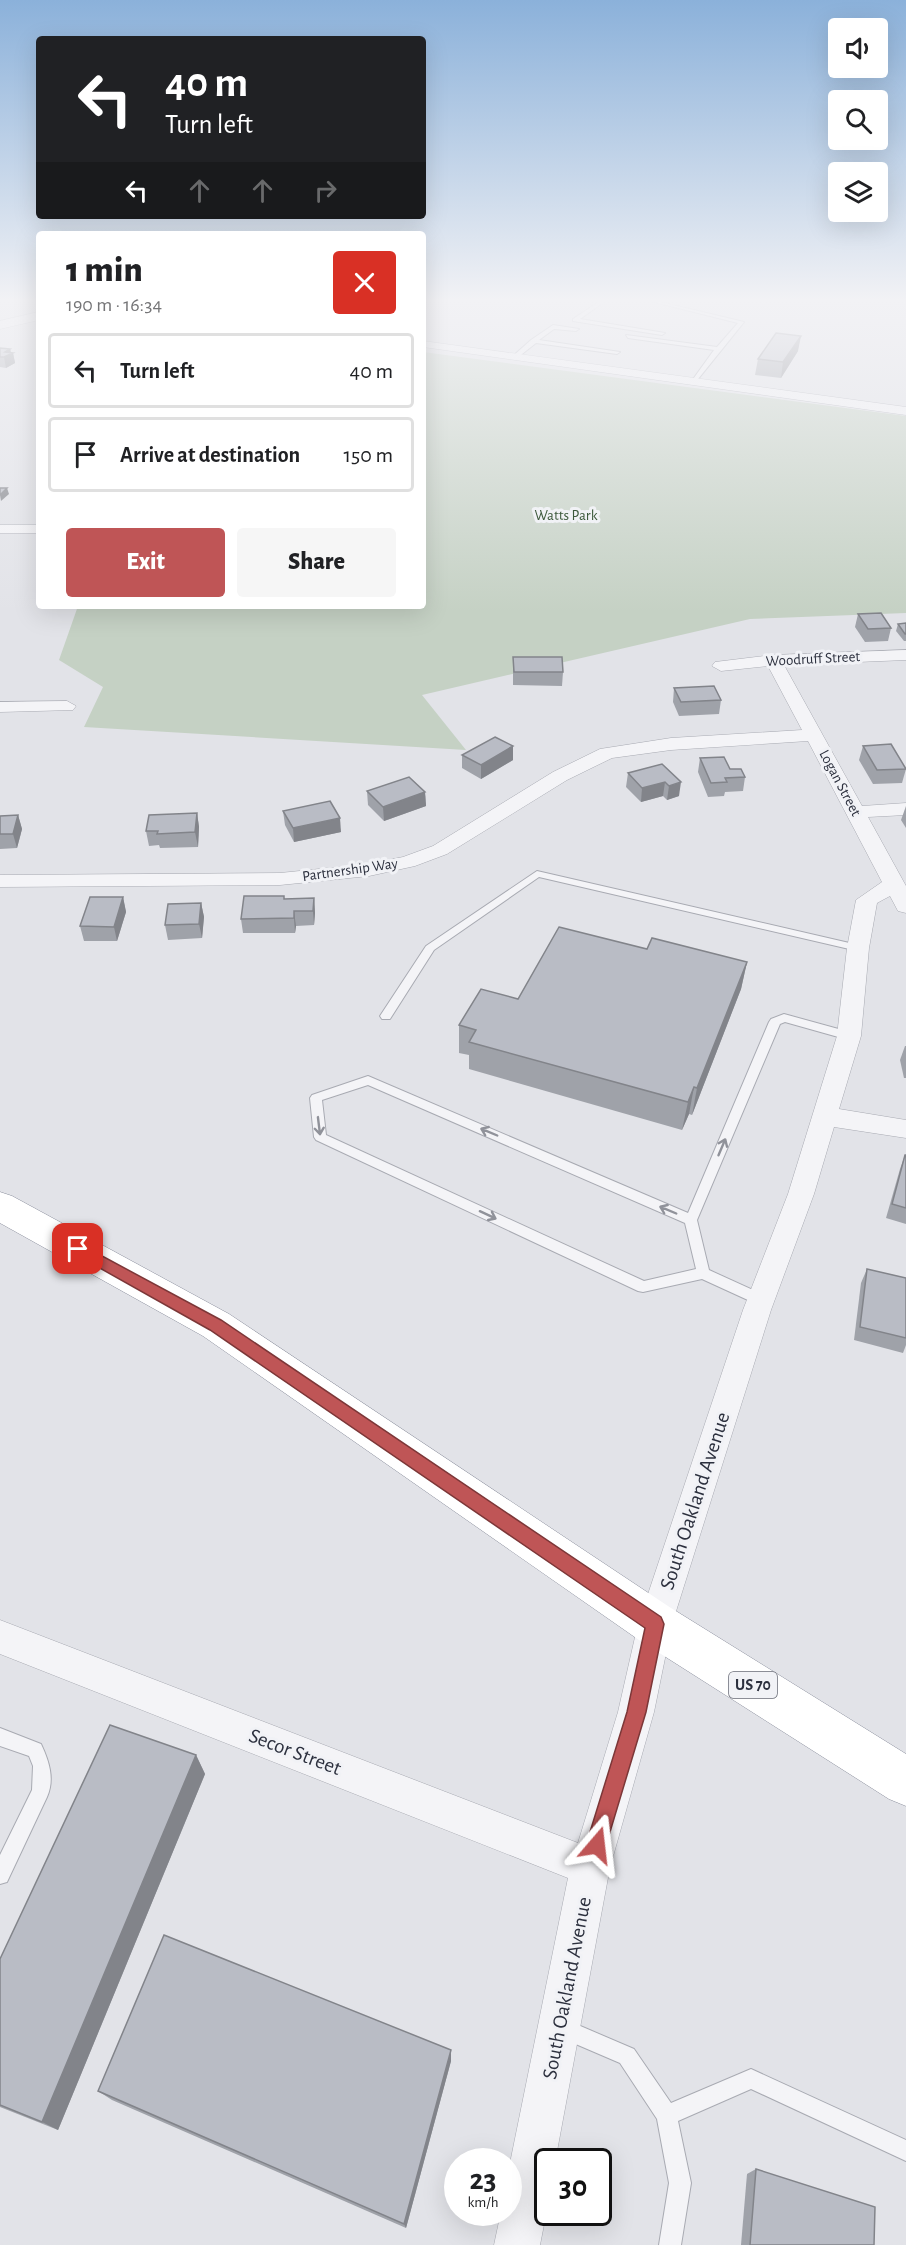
<!DOCTYPE html>
<html lang="en">
<head>
<meta charset="utf-8">
<style>
	body { margin:0; font-family:"Alegreya Sans",sans-serif; background:#f6f6f6; color:#202124; height:100vh; display:flex; flex-direction:column; font-size:22px; white-space:nowrap }
	* { box-sizing:border-box; margin:0 }
	p { font-size:20px; color:#757577 }
	.icon { flex:none; width:33px; height:33px; fill:none; stroke:currentColor; stroke-width:2; stroke-linecap:round; stroke-linejoin:round }
	.map { position:relative; flex:1; overflow:hidden }
	.details { position:absolute; left:36px; top:231px; width:390px; height:378px; display:flex; flex-direction:column; background:#fff; border-radius:6px; box-shadow:0 6px 24px #0002 }
	.details>* { flex:none }
	.guide { position:absolute; left:36px; top:36px; width:390px; height:183px; border-radius:6px; box-shadow:0 6px 24px #0002; background:#202124; color:#fff; overflow:hidden }
	.fabs { position:absolute; left:828px; top:18px; display:grid; gap:12px }
	.fabs a { display:grid; place-items:center; width:60px; height:60px; border-radius:6px; background:#fff; box-shadow:0 6px 24px #0002; font-size:30px }
	.speed { position:absolute; left:444px; top:2148px; display:flex; gap:12px; font-size:30px; font-weight:700; text-align:center }
	.speed>* { display:grid; place-content:center; width:78px; height:78px; border-radius:50%; background:#fff; box-shadow:0 6px 24px #0002; line-height:1 }
	.speed small { font-size:15px; font-weight:400 }
	.speed .limit { border:3px solid #111; border-radius:9px; background:#fff; color:#111 }
	.pin { position:absolute; display:grid; place-items:center; width:51px; height:51px; color:#fff; margin:-26px; border-radius:12px; box-shadow:0 3px 9px #0006 }
	.me { position:absolute; width:66px; margin:-33px; rotate:17deg; stroke-linejoin:round; filter:drop-shadow(0 0 4px #0008) }
	.turn { display:flex; align-items:center; gap:21px; height:126px; padding:0 30px; font-size:27px }
	.turn .icon { width:78px; height:78px; stroke-width:2.5 }
	.turn b { display:block; font-size:42px; line-height:51px }
	.lanes { display:flex; align-items:center; height:57px; padding:0 30px; background:#0003; justify-content:center; gap:30px; direction:ltr }
	.lanes .off { opacity:.35 }
	.round { display:grid; place-items:center; flex:none; width:63px; height:63px; border-radius:6px; background:#f6f6f6 }
	.headline { display:flex; align-items:center; justify-content:space-between; height:102px; padding:0 30px }
	h1 { font-size:36px; font-weight:800; line-height:45px }
	.action { display:flex; gap:12px; margin-top:auto; padding:12px 30px }
	.action a { flex:1; height:69px; border-radius:6px; background:#bf5556; color:#fff; font-size:24px; font-weight:800; line-height:69px; text-align:center }
	.action a+a { background:#f6f6f6; color:#202124 }
	ul { padding:0; list-style:none }
	li { display:flex; align-items:center; gap:18px; height:75px; margin:0 12px 9px; padding:0 18px; border:3px solid #e0e0e0; border-radius:6px }
	li div { flex:1 }
	li b { display:block; font-size:22px }
	li em { font-style:normal }
	.map>svg:first-child { display:block }
</style>
</head>
<body>
<div class="map">
<svg width="906" height="2245" viewBox="0 0 906 2245">
	<rect width="100%" height="100%" fill="#e2e3e8"/>
	<polygon fill="#c5d1c4" points="423,352 906,416 906,613 750,619 422,695 466,750 84,727 103,687 59,660 78,606 423,606"/>
	<g fill="none" stroke-linecap="round" stroke-linejoin="round">
		<defs>
			<g id="service">
				<polygon points="603,299 608,299 580,319 665,333 662,335 573,321 573,319"/>
				<polygon points="642,299 648,299 744,322 694,384 691,382 714,350 628,338 626,335 717,347 738,323"/>
				<polygon points="553,325 579,329 576,331 554,329 539,340 620,352 617,354 536,343 517,358 513,358 513,356 531,340"/>
				<polygon points="537,871 858,945 863,948 858,951 539,877 434,950 390,1019 382,1019 380,1016 426,946"/>
				<path d="M784,1014L853,1033L855,1036L849,1040L785,1022L780,1024L697,1220L709,1270L766,1296L768,1300L766,1304L761,1306L702,1279L643,1292L638,1291L316,1140L314,1137L310,1098L312,1095L368,1076L688,1213L769,1022L771,1019ZM368,1085L685,1223L696,1269L644,1281L326,1135L322,1100Z"/>
				<path d="M0,1728L41,1744C49,1761 55,1779 47,1797L7,1882L0,1884V1855L32,1790L33,1766L29,1756L0,1746Z"/>
				<polygon points="564,2019 634,2049 671,2103 751,2069 906,2140 906,2161 751,2089 678,2121 691,2183 681,2245 659,2245 669,2183 657,2119 620,2063 557,2036 554,2029 557,2022"/>
			</g>
			<g id="minor">
				<polygon points="423,341 906,407 906,415 423,347"/>
				<rect x="0" y="525" width="39" height="8"/>
				<polygon points="906,650 906,660 784,665 862,806 906,803 906,815 868,817 906,886 906,913 898,911 890,896 877,903 869,948 861,1036 839,1109 906,1120 906,1138 834,1127 814,1194 771,1310 672,1624 654,1712 610,1867 555,2162 548,2162 548,2204 540,2245 494,2245 501,2212 508,2212 508,2173 568,1878 0,1654 0,1620 578,1843 618,1712 638,1624 743,1310 788,1194 837,1036 847,948 856,900 882,882 808,741 671,750 612,758 567,780 447,854 415,866 369,876 280,885 0,887 0,875 280,873 369,864 403,857 433,846 553,772 600,749 671,738 802,730 768,666 721,671 712,666 715,662 773,655"/>
				<polygon points="67,701 76,706 73,710 0,712 0,702"/>
			</g>
			<polygon id="tertiary" points="39,312 39,320 0,329 0,321"/>
			<polygon id="trunk" points="0,1192 12,1196 229,1314 671,1608 906,1754 906,1806 889,1799 639,1640 203,1336 0,1223"/>
		</defs>
		<use href="#service" stroke="#a8aab2" stroke-width="2"/>
		<use href="#minor" stroke="#a8aab2" stroke-width="1"/>
		<use href="#tertiary" stroke="#a8aab2" stroke-width="1"/>
		<use href="#trunk" stroke="#8b8f9d" stroke-width="1"/>
		<use href="#service" fill="#f4f4f7" fill-rule="evenodd"/>
		<use href="#minor" fill="#f4f4f7" fill-rule="evenodd"/>
		<use href="#tertiary" fill="#f4f4f7" fill-rule="evenodd"/>
		<use href="#trunk" fill="#fff" fill-rule="evenodd"/>
	</g>
	<g fill="#9fa2a9">
		<polygon points="0,348 10,349 11,352 13,353 15,363 6,368 0,367"/>
		<polygon points="798,351 781,378 755,375 758,359"/>
		<polygon points="858,614 891,628 888,641 865,642 855,627"/>
		<polygon points="906,623 906,641 904,641 896,631 898,624"/>
		<polygon points="513,657 563,672 562,686 513,685"/>
		<polygon points="674,688 721,700 719,714 679,716 673,702"/>
		<polygon points="863,746 906,769 902,783 873,784 859,760"/>
		<polygon points="462,755 513,760 481,779 462,768"/>
		<polygon points="700,758 730,769 745,777 743,791 725,792 724,796 708,797 698,772"/>
		<polygon points="662,764 679,796 667,800 663,796 641,802 626,787 628,773"/>
		<polygon points="367,791 425,792 426,806 384,821 368,805"/>
		<polygon points="906,806 906,828 901,820"/>
		<polygon points="283,811 341,832 294,842 285,825"/>
		<polygon points="197,813 199,827 198,847 160,848 159,845 149,846 146,831"/>
		<polygon points="18,815 22,829 17,848 0,849 0,816"/>
		<polygon points="123,897 126,912 117,941 84,941 80,926"/>
		<polygon points="314,898 315,913 314,925 296,926 295,933 243,933 241,919 285,899"/>
		<polygon points="201,903 204,917 202,938 168,940 165,925"/>
		<polygon points="647,949 747,962 741,989 692,1115 689,1114 682,1130 469,1069 469,1055 459,1053 459,1025 518,999"/>
		<polygon points="905,1046 906,1046 906,1078 904,1078 900,1060"/>
		<polygon points="905,1155 906,1155 906,1224 886,1218 900,1169"/>
		<polygon points="867,1269 906,1278 906,1345 903,1353 854,1340 861,1283"/>
		<polygon points="196,1755 205,1774 58,2130 0,2107 0,1959"/>
		<polygon points="451,2061 406,2228 112,2100 98,2091"/>
		<polygon points="756,2169 874,2245 741,2245 747,2174"/>
	</g>
	<g fill="#82848a">
		<polygon points="801,336 798,351 781,378 783,362"/>
		<polygon points="10,349 11,354 13,353 15,363 6,368 4,357 5,352"/>
		<polygon points="7,488 9,494 1,501 0,495"/>
		<polygon points="513,746 513,760 481,779 481,765"/>
		<polygon points="665,782 663,796 641,802 642,788"/>
		<polygon points="681,782 679,796 667,800 669,786"/>
		<polygon points="425,792 426,806 384,821 383,807"/>
		<polygon points="197,813 199,827 198,847 195,832"/>
		<polygon points="18,815 22,829 17,848 13,834"/>
		<polygon points="340,818 341,832 294,842 293,828"/>
		<polygon points="123,897 126,912 117,941 114,927"/>
		<polygon points="314,898 315,913 314,925 313,911"/>
		<polygon points="201,903 204,917 202,938 199,924"/>
		<polygon points="294,911 296,926 295,933 294,918"/>
		<polygon points="747,962 741,989 692,1115 697,1088"/>
		<polygon points="694,1087 689,1114 682,1130 688,1102"/>
		<polygon points="196,1755 205,1774 58,2130 42,2122"/>
		<polygon points="451,2050 451,2061 406,2228 404,2224"/>
	</g>
	<g fill="#b9bcc5" stroke="#82848a" stroke-width="1.5">
		<polygon points="776,333 801,336 783,362 758,359"/>
		<polygon points="0,348 10,349 5,352 13,353 4,357 0,357"/>
		<polygon points="0,488 7,488 0,495"/>
		<polygon points="881,613 891,628 868,629 858,614"/>
		<polygon points="906,623 906,634 905,634 898,624"/>
		<polygon points="513,657 562,657 563,672 514,672"/>
		<polygon points="714,686 721,700 681,702 674,688"/>
		<polygon points="495,737 513,746 481,765 462,755"/>
		<polygon points="891,744 906,769 877,770 863,746"/>
		<polygon points="724,757 730,769 741,769 745,777 725,778 727,782 711,783 700,758"/>
		<polygon points="662,764 681,782 669,786 665,782 642,788 628,773"/>
		<polygon points="409,777 425,792 383,807 367,791"/>
		<polygon points="330,801 340,818 293,828 283,811"/>
		<polygon points="197,813 195,832 157,834 158,831 146,831 149,815"/>
		<polygon points="18,815 13,834 0,834 0,816"/>
		<polygon points="244,896 284,896 284,899 314,898 313,911 294,911 294,918 241,919"/>
		<polygon points="90,897 123,897 114,927 80,926"/>
		<polygon points="201,903 199,924 165,925 168,904"/>
		<polygon points="559,927 647,949 652,938 747,962 697,1088 694,1087 688,1102 469,1042 476,1030 459,1025 481,989 518,999"/>
		<polygon points="905,1155 906,1155 906,1208 892,1204"/>
		<polygon points="867,1269 906,1278 906,1338 860,1327"/>
		<polygon points="110,1725 196,1755 42,2122 0,2105 0,1959"/>
		<polygon points="164,1935 451,2050 404,2224 98,2091"/>
		<polygon points="756,2169 875,2207 874,2245 750,2245"/>
	</g>
	<defs><path id="oneway-shaft" d="M-6 0H5M1.5-3L5.5 0L1.5 3" fill="none" stroke-width="1.6" stroke-linecap="round" stroke-linejoin="round" transform="scale(1.5)"/></defs>
	<g stroke="#90929a">
		<use href="#oneway-shaft" transform="translate(319 1126) rotate(83)"/>
		<use href="#oneway-shaft" transform="translate(489 1132) rotate(-157)"/>
		<use href="#oneway-shaft" transform="translate(722 1147) rotate(-67)"/>
		<use href="#oneway-shaft" transform="translate(668 1210) rotate(-157)"/>
		<use href="#oneway-shaft" transform="translate(488 1215) rotate(25)"/>
	</g>
	<linearGradient id="sky" x2="0" y2="1"><stop stop-color="#8bb1da"/><stop offset="0.49" stop-color="#f2f2f5"/><stop offset="1" stop-color="#f2f2f5" stop-opacity="0"/></linearGradient>
	<rect width="906" height="613" fill="url(#sky)"/>
	<polygon fill="#bf5556" stroke="#7c3738" stroke-width="1.5" points="78,1243 221,1320 661,1617 664,1624 646,1712 604,1852 597,1855 590,1852 586,1845 627,1712 645,1628 210,1330 73,1253 71,1249"/>
	<g text-anchor="middle" dominant-baseline="central" stroke-width="6" stroke-linejoin="round" paint-order="stroke">
		<g font-size="15" fill="#3c583b" stroke="#f1f2f6">
			<text x="566" y="515">Watts Park</text>
		</g>
		<g font-size="15" fill="#2c303e" stroke="#f1f2f6">
			<text transform="translate(813 659) rotate(-3)">Woodruff Street</text>
			<text transform="translate(840 783) rotate(62)">Logan Street</text>
			<text transform="translate(350 870) rotate(-8)">Partnership Way</text>
		</g>
		<rect fill="#f1f2f6" stroke="#676a75" stroke-width="1.5" x="729" y="1672" width="48" height="26" rx="4.5"/>
		<g font-size="16" font-weight="bold" fill="#2c303e">
			<text x="753" y="1685">US 70</text>
		</g>
		<g font-size="21" fill="#2c303e" stroke="#f1f2f6">
			<text transform="translate(695 1501) rotate(-72)">South Oakland Avenue</text>
			<text transform="translate(295 1752) rotate(21)">Secor Street</text>
			<text transform="translate(567 1988) rotate(-79)">South Oakland Avenue</text>
		</g>
	</g>
</svg>
<div class="fabs">
<a><svg class="icon" aria-label="sound" viewBox="0 0 24 24"><path d="M4 9h4l5-4v14l-5-4H4zM17 9q2 3 0 6"/></svg></a>
<a><svg class="icon" aria-label="search" viewBox="0 0 24 24"><circle cx="10" cy="10" r="6"/><path d="M15 15l6 6"/></svg></a>
<a><svg class="icon" aria-label="layers" viewBox="0 0 24 24"><path d="M12 4l9 5-9 5-9-5zM3 14l9 5 9-5"/></svg></a>
</div>
<div class="speed"><div>23<small>km/h</small></div><div class="limit">30</div></div>
<div class="pin" style="left:78px;top:1249px;background:#d93025"><svg class="icon" aria-label="arrive" viewBox="0 0 24 24"><path d="M6 21V4h12l-3 4 3 4H6"/></svg></div>
<svg class="me" style="left:597px;top:1845px" viewBox="-20 -20 40 40"><path d="M0-17L14 15 0 8-14 15z" fill="#bf5556" stroke="#fff" stroke-width="4"/></svg>
<div class="guide">
<div class="turn"><svg class="icon" aria-label="left" viewBox="0 0 24 24"><path d="M17 20v-9H6M10 6l-5 5 5 5"/></svg><div><b>40 m</b>Turn left</div></div>
<div class="lanes"><svg class="icon" aria-label="left" viewBox="0 0 24 24"><path d="M17 20v-9H6M10 6l-5 5 5 5"/></svg><svg class="icon off" aria-label="ahead" viewBox="0 0 24 24"><path d="M12 20V5M6 11l6-6 6 6"/></svg><svg class="icon off" aria-label="ahead" viewBox="0 0 24 24"><path d="M12 20V5M6 11l6-6 6 6"/></svg><svg class="icon off" aria-label="right" viewBox="0 0 24 24"><path d="M7 20v-9h11M14 6l5 5-5 5"/></svg></div>
</div>
<section class="details">
<div class="headline"><div><h1>1 min</h1><p>190 m · 16:34</p></div><a class="round" style="background:#d93025;color:#fff"><svg class="icon" aria-label="close" viewBox="0 0 24 24"><path d="M6 6l12 12M18 6L6 18"/></svg></a></div>
<ul>
<li><svg class="icon" aria-label="left" viewBox="0 0 24 24"><path d="M17 20v-9H6M10 6l-5 5 5 5"/></svg><div><b>Turn left</b></div><em>40 m</em></li>
<li><svg class="icon" aria-label="arrive" viewBox="0 0 24 24"><path d="M6 21V4h12l-3 4 3 4H6"/></svg><div><b>Arrive at destination</b></div><em>150 m</em></li>
</ul>
<div class="action"><a>Exit</a><a>Share</a></div>
</section>
</div>
</body>
</html>
